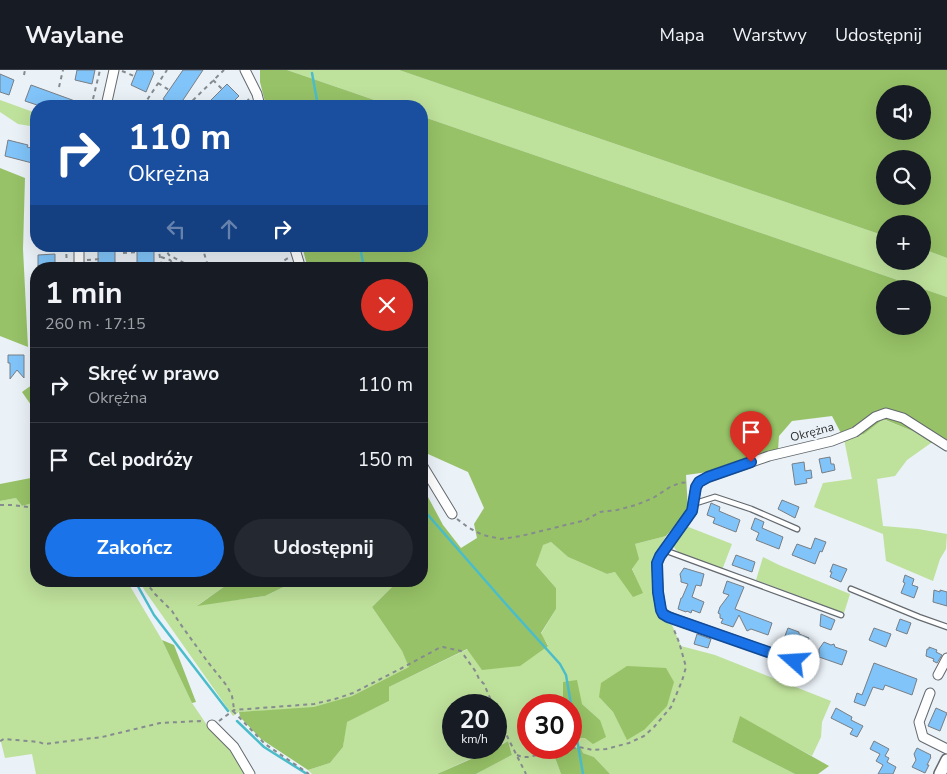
<!DOCTYPE html>
<html lang="pl">
<head>
<meta charset="utf-8">
<style>
	body { margin:0; font-family:"Nunito Sans",sans-serif; background:#242831; color:#f1f3f6; height:100vh; display:flex; flex-direction:column; font-size:19px; white-space:nowrap }
	* { box-sizing:border-box; margin:0 }
	p { font-size:16px; color:#9ea1a6 }
	.icon { flex:none; width:28px; height:28px; fill:none; stroke:currentColor; stroke-width:2; stroke-linecap:round; stroke-linejoin:round }
	.map { position:relative; flex:1; overflow:hidden }
	.side { position:absolute; left:30px; top:192px; width:398px; height:325px; display:flex; flex-direction:column; background:#171b24; border-radius:20px; box-shadow:0 5px 20px #0002 }
	.side>* { flex:none }
	.guide { position:absolute; left:30px; top:30px; width:398px; height:152px; border-radius:20px; box-shadow:0 5px 20px #0002; background:#1a4fa0; color:#fff; overflow:hidden }
	.controls { position:absolute; left:876px; top:15px; display:grid; gap:10px }
	.controls a { display:grid; place-items:center; width:55px; height:55px; border-radius:50%; background:#171b24; box-shadow:0 5px 20px #0002; font-size:25px }
	.speed { position:absolute; left:442px; top:624px; display:flex; gap:10px; font-size:25px; font-weight:700; text-align:center }
	.speed>* { display:grid; place-content:center; width:65px; height:65px; border-radius:50%; background:#171b24; box-shadow:0 5px 20px #0002; line-height:1 }
	.speed small { font-size:12px; font-weight:400 }
	.speed .limit { border:8px solid #d22; background:#fff; color:#111 }
	.pin { position:absolute; display:grid; place-items:center; width:42px; height:42px; color:#fff; margin:-51px -21px; border-radius:50% 50% 50% 0; rotate:-45deg; box-shadow:0 0 5px #0007 }
	.pin .icon { rotate:45deg }
	.me { position:absolute; width:55px; margin:-28px; rotate:289deg; stroke-linejoin:round; filter:drop-shadow(0 0 4px #0008) }
	.turn { display:flex; align-items:center; gap:18px; height:105px; padding:0 15px; font-size:22px }
	.turn .icon { width:65px; height:65px; stroke-width:2.5 }
	.turn b { display:block; font-size:35px; line-height:42px }
	.lanes { display:flex; align-items:center; height:48px; padding:0 15px; background:#0003; justify-content:center; gap:25px; direction:ltr }
	.lanes .off { opacity:.35 }
	.round { display:grid; place-items:center; flex:none; width:52px; height:52px; border-radius:26px; background:#242831 }
	.headline { display:flex; align-items:center; justify-content:space-between; height:85px; padding:0 15px }
	h1 { font-size:30px; font-weight:700; line-height:38px }
	.cta { display:flex; gap:10px; margin-top:auto; padding:10px 15px }
	.cta a { flex:1; height:58px; border-radius:30px; background:#1a73e8; color:#fff; font-size:20px; font-weight:700; line-height:58px; text-align:center }
	.cta a+a { background:#242831; color:#f1f3f6 }
	ul { padding:0; list-style:none }
	li { display:flex; align-items:center; gap:15px; height:75px; padding:0 15px; border-top:1px solid #363941 }
	li div { flex:1 }
	li b { display:block; font-size:19px }
	li em { font-style:normal }
	header { display:flex; align-items:center; gap:30px; box-sizing:border-box; height:70px; padding:0 25px; background:#171b24; border-bottom:1px solid #363941 }
	header strong { font-size:24px }
	nav { display:flex; gap:28px; margin-inline-start:auto; font-size:18px }
	.map>svg:first-child { display:block }
</style>
</head>
<body>
<header>
<strong>Waylane</strong>
<nav><a>Mapa</a><a>Warstwy</a><a>Udostępnij</a></nav>
</header>
<div class="map">
<svg width="947" height="704" viewBox="0 0 947 704">
	<rect width="100%" height="100%" fill="#eaf1f7"/>
	<g fill="#bee19b" fill-rule="evenodd">
		<polygon points="287,0 399,0 885,166 885,191 922,191 923,179 947,188 947,227 421,46 421,36 392,36"/>
		<polygon points="0,30 36,43 36,57 18,54 0,42"/>
		<polygon points="882,349 915,362 931,373 907,390 895,406 877,409 883,456 918,459 947,464 946,479 940,489 933,511 886,491 883,464 814,437 823,413 852,409 844,369 864,364"/>
		<polygon points="16,428 22,436 36,432 36,511 127,511 162,570 192,633 207,655 220,668 248,704 36,704 32,684 5,688 0,668 0,431"/>
		<path d="M686,456L732,474L722,500C711,495 688,489 679,483C676,481 675,478 673,476L674,472Z"/>
		<path d="M666,466C662,474 654,484 653,494C651,504 654,537 660,545C663,550 666,553 672,555L681,576L715,585L831,631L822,652L821,667L812,686L740,647L732,672L795,704H610L594,687L583,683L554,685L561,704H476L512,685L508,671L496,677V635H454V678H494L437,704H312L308,700L330,693L343,677L346,652L389,631V617L468,579L548,575L541,564L556,539V518L536,495L542,475L551,472L568,487L607,504L615,502L642,523L632,498L635,474ZM563,612L582,634L600,650L585,668H571V678H529V635H563ZM599,627L644,660L627,669L613,642Z"/>
		<polygon points="763,487 779,495 850,524 844,543 756,510"/>
		<polygon points="139,511 232,511 198,535 265,526 296,511 394,511 395,514 372,537 402,581 410,597 352,626 314,638 239,642 233,646 145,521"/>
	</g>
	<g fill="#97c267" fill-rule="evenodd">
		<polygon points="260,0 287,0 392,36 266,36 260,12"/>
		<path d="M399,0H947V188L923,179L922,154H885V166ZM885,24H922V61H885ZM885,89H922V126H885Z"/>
		<path d="M421,46L947,227V371L931,373L915,362L883,349L864,364L844,369L832,346L792,351L779,366L778,380L708,402L686,405L688,440L666,466L635,474L639,489L632,499L643,523L633,527L615,502L607,504L568,487L551,472L543,475L536,495L556,518V539L541,563L548,576L520,596L482,600L467,579L389,617V631L347,652L343,677L330,693L308,700L261,669L240,647L239,642L314,637L352,626L409,597L402,581L372,537L395,514L394,511H421V414L443,455L461,478L477,468L474,454L484,438L468,402L428,384L421,374V199H308L302,176H421ZM885,219H922V256H885Z"/>
		<polygon points="0,98 25,108 23,179 28,277 0,266"/>
		<polygon points="36,312 36,354 31,335 22,322"/>
		<polygon points="36,407 36,432 22,436 16,428 0,431 0,414"/>
		<polygon points="232,511 296,511 265,526 197,536"/>
		<polygon points="162,570 174,575 196,632 192,633"/>
		<polygon points="627,596 666,598 674,612 667,636 644,660 627,670 613,642 599,627 601,613"/>
		<polygon points="577,610 582,634 600,650 606,667 593,674 585,668 571,668 571,635 563,635 563,612"/>
		<polygon points="740,646 829,696 818,704 795,704 732,672"/>
		<polygon points="508,671 512,685 476,704 437,704 496,678"/>
		<polygon points="580,677 583,683 594,687 610,704 561,704 554,685"/>
	</g>
	<g fill="none" stroke-linecap="round" stroke-linejoin="round">
		<g stroke="#4bbdca" stroke-width="2.5">
			<polyline points="312,3 318,36"/>
			<polyline points="360,176 364,199"/>
			<polyline points="32,318 36,327"/>
			<polyline points="421,437 505,533 560,594 566,605 583,704"/>
			<polyline points="135,511 154,545 228,641"/>
			<polyline points="237,651 264,677 307,704"/>
		</g>
	</g>
	<g fill="#80c4f9" stroke="#787e84">
		<polygon points="77,0 95,0 92,14 75,10"/>
		<polygon points="137,0 153,0 153,2 154,3 146,22 131,15"/>
		<polygon points="183,0 203,0 179,36 174,36 163,29"/>
		<polygon points="0,4 14,10 9,25 0,22"/>
		<polygon points="227,14 239,26 229,36 205,36"/>
		<polygon points="31,15 86,35 86,36 40,36 25,31"/>
		<polygon points="8,70 28,75 27,77 36,79 36,94 5,86"/>
		<polygon points="137,176 154,176 154,193 153,193 153,199 139,199 139,193 137,193"/>
		<rect x="98" y="179" width="17" height="20"/>
		<polygon points="55,184 55,199 38,199 38,185"/>
		<polygon points="8,285 24,285 24,308 17,300 10,309 10,293 8,293"/>
		<polygon points="830,387 831,394 834,394 835,400 822,403 819,389"/>
		<polygon points="804,392 805,401 811,400 812,408 806,409 807,413 795,415 792,394"/>
		<polygon points="782,430 799,437 795,448 778,439"/>
		<polygon points="711,433 720,437 719,441 740,450 736,462 713,453 715,448 707,445"/>
		<polygon points="755,448 764,452 762,458 783,467 779,479 756,470 759,463 751,459"/>
		<polygon points="815,468 826,472 822,482 820,481 815,494 792,485 797,474 811,479"/>
		<polygon points="736,485 755,492 752,502 732,495"/>
		<polygon points="833,494 847,499 841,512 830,507 832,502 830,502"/>
		<polygon points="684,498 704,504 701,516 696,515 692,527 704,532 700,543 692,540 691,543 687,541 686,542 678,539 681,528 682,528 688,514 681,512 681,509 680,504"/>
		<polygon points="905,505 914,509 912,515 918,517 914,528 901,523 905,513 903,512"/>
		<polygon points="727,511 744,517 735,539 772,553 768,565 751,559 747,561 739,545 733,557 721,553 723,549 720,548 720,544 718,543 720,537 729,525 723,523"/>
		<polygon points="934,520 940,522 940,520 947,522 947,536 933,532"/>
		<polygon points="821,544 835,550 831,560 820,556"/>
		<polygon points="900,549 911,553 907,564 896,560"/>
		<polygon points="788,558 799,562 799,564 809,568 806,576 796,573 795,575 783,571"/>
		<polygon points="874,558 891,564 886,577 869,570"/>
		<polygon points="697,564 711,569 708,578 694,574"/>
		<polygon points="824,572 831,575 834,574 835,577 847,581 842,595 819,587 819,579"/>
		<polygon points="929,577 937,580 936,582 942,585 937,593 933,591 934,589 926,586 927,579 929,579"/>
		<polygon points="874,593 917,609 912,625 885,615 883,620 873,617 865,636 854,632 857,623 862,625"/>
		<polygon points="836,638 852,647 851,650 863,656 857,667 850,664 853,659 831,648"/>
		<polygon points="936,638 947,643 940,661 928,656"/>
		<polygon points="874,671 889,679 885,686 889,688 887,692 896,697 893,704 878,704 883,695 876,691 880,684 870,679"/>
		<polygon points="917,678 931,685 930,686 931,687 927,695 929,695 925,703 912,697 916,690 914,684"/>
	</g>
	<g fill="none" stroke-linecap="round" stroke-linejoin="round">
		<defs>
			<g id="service">
				<polyline points="693,434 715,427 751,439 797,459"/>
				<polyline points="664,480 841,545"/>
				<polyline points="851,519 919,547 947,557"/>
			</g>
			<g id="minor">
				<polyline points="245,0 257,24 260,36"/>
				<polyline points="106,36 114,0"/>
				<polyline points="79,176 79,199"/>
				<polyline points="294,176 301,199"/>
				<polyline points="421,393 452,444"/>
				<polyline points="811,597 674,549 663,544 661,540 658,522 657,493 660,486 692,441 696,417 699,412 708,407 769,386 832,371 855,362 875,347 886,343 903,348 947,376"/>
				<polyline points="938,605 947,588"/>
				<polyline points="930,623 919,652 923,667 947,679"/>
				<polyline points="212,655 234,677 250,704"/>
			</g>
			<polyline id="tertiary" points="940,704 947,690"/>
		</defs>
		<use href="#service" stroke="#646a6f" stroke-width="7"/>
		<use href="#minor" stroke="#646a6f" stroke-width="11"/>
		<use href="#tertiary" stroke="#646a6f" stroke-width="14"/>
		<g stroke="#868b8f" stroke-width="2" stroke-dasharray="4 4" stroke-linecap="butt">
			<polyline points="122,1 134,6"/>
			<polyline points="24,5 25,0"/>
			<polyline points="213,10 222,19"/>
			<polyline points="158,13 169,20"/>
			<polyline points="59,17 63,0"/>
			<polyline points="93,29 100,0"/>
			<polyline points="143,36 167,0"/>
			<polyline points="187,36 224,0"/>
			<polyline points="242,36 249,29"/>
			<polyline points="66,176 67,199"/>
			<polyline points="158,176 162,199"/>
			<polyline points="163,176 169,185 184,193 186,199"/>
			<polyline points="202,176 207,193 210,199"/>
			<polyline points="89,179 123,178"/>
			<polyline points="123,183 139,182"/>
			<polyline points="161,187 170,190 178,199"/>
			<polyline points="87,190 100,189"/>
			<polyline points="271,199 288,188"/>
			<polyline points="0,435 13,435 36,438"/>
			<polyline points="457,449 469,458 483,465 501,469 521,466 586,450 600,442 617,440 636,435 653,428 670,417 680,413 689,412"/>
			<polyline points="145,511 155,524 172,541 179,552 207,591 227,616 232,626 234,639"/>
			<polyline points="233,641 265,674 309,704"/>
			<polyline points="496,644 526,704"/>
			<polyline points="219,651 234,640 314,634 335,629 353,623 402,598 439,578 443,577 461,581 476,602 479,609 484,614 493,635"/>
			<polyline points="0,671 4,669 39,672 44,674 102,667 160,653 200,651 204,652"/>
			<polyline points="517,685 522,687 528,687 579,677 593,680 606,679 629,673 644,666 654,657 671,637 682,611 686,597 679,572 674,560 674,557"/>
		</g>
		<use href="#service" stroke="#fff" stroke-width="4.5"/>
		<use href="#minor" stroke="#fff" stroke-width="9"/>
		<use href="#tertiary" stroke="#fff" stroke-width="11"/>
	</g>
	<g fill="none" stroke-linecap="round" stroke-linejoin="round">
		<defs>
			<polyline id="route" points="751,392 708,407 699,412 696,417 692,441 660,486 657,493 658,522 661,540 663,544 668,547 794,591"/>
		</defs>
		<use href="#route" stroke="#114b97" stroke-width="12"/>
		<use href="#route" stroke="#1a73e8" stroke-width="9"/>
	</g>
	<g text-anchor="middle" dominant-baseline="central" stroke-width="5" stroke-linejoin="round" paint-order="stroke">
		<g font-size="12" fill="#2b2e30" stroke="#eaf1f7">
			<text transform="translate(812 362) rotate(-15)">Okrężna</text>
		</g>
	</g>
</svg>
<div class="controls">
<a><svg class="icon" aria-label="sound" viewBox="0 0 24 24"><path d="M4 9h4l5-4v14l-5-4H4zM17 9q2 3 0 6"/></svg></a>
<a><svg class="icon" aria-label="search" viewBox="0 0 24 24"><circle cx="10" cy="10" r="6"/><path d="M15 15l6 6"/></svg></a>
<a>+</a>
<a>−</a>
</div>
<div class="speed"><div>20<small>km/h</small></div><div class="limit">30</div></div>
<div class="pin" style="left:751px;top:392px;background:#d93025"><svg class="icon" aria-label="arrive" viewBox="0 0 24 24"><path d="M6 21V4h12l-3 4 3 4H6"/></svg></div>
<svg class="me" style="left:794px;top:591px" viewBox="-20 -20 40 40"><circle r="19" fill="#fff"/><path d="M0-13L10 11 0 6-10 11z" fill="#1a73e8"/></svg>
<div class="guide">
<div class="turn"><svg class="icon" aria-label="right" viewBox="0 0 24 24"><path d="M7 20v-9h11M14 6l5 5-5 5"/></svg><div><b>110 m</b>Okrężna</div></div>
<div class="lanes"><svg class="icon off" aria-label="left" viewBox="0 0 24 24"><path d="M17 20v-9H6M10 6l-5 5 5 5"/></svg><svg class="icon off" aria-label="ahead" viewBox="0 0 24 24"><path d="M12 20V5M6 11l6-6 6 6"/></svg><svg class="icon" aria-label="right" viewBox="0 0 24 24"><path d="M7 20v-9h11M14 6l5 5-5 5"/></svg></div>
</div>
<section class="side">
<div class="headline"><div><h1>1 min</h1><p>260 m · 17:15</p></div><a class="round" style="background:#d93025;color:#fff"><svg class="icon" aria-label="close" viewBox="0 0 24 24"><path d="M6 6l12 12M18 6L6 18"/></svg></a></div>
<ul>
<li><svg class="icon" aria-label="right" viewBox="0 0 24 24"><path d="M7 20v-9h11M14 6l5 5-5 5"/></svg><div><b>Skręć w prawo</b><p>Okrężna</p></div><em>110 m</em></li>
<li><svg class="icon" aria-label="arrive" viewBox="0 0 24 24"><path d="M6 21V4h12l-3 4 3 4H6"/></svg><div><b>Cel podróży</b></div><em>150 m</em></li>
</ul>
<div class="cta"><a>Zakończ</a><a>Udostępnij</a></div>
</section>
</div>
</body>
</html>
